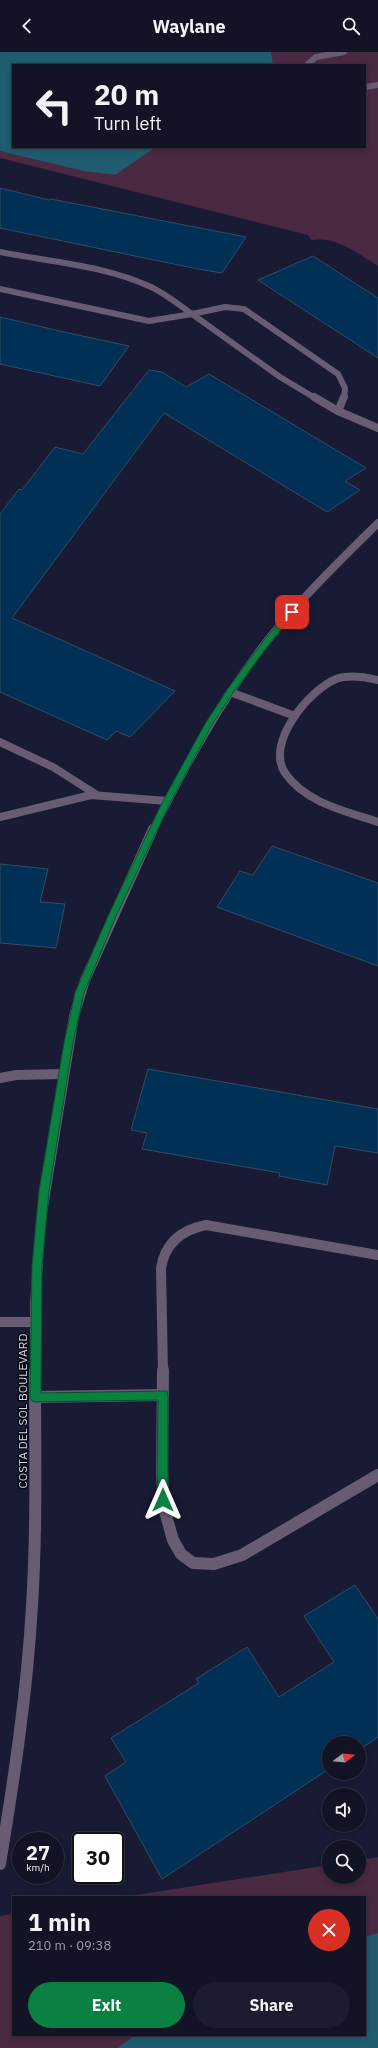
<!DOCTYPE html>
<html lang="en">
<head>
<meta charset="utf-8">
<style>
	body { margin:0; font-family:"IBM Plex Sans",sans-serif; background:#1b1d2e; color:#f1f3f6; height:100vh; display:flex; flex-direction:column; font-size:15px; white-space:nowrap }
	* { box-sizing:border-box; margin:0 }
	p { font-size:13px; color:#9c9ea7 }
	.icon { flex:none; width:22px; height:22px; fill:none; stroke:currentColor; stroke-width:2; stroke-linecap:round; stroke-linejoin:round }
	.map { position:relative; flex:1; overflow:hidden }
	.side { position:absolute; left:12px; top:1844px; width:354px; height:140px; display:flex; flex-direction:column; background:#121426; border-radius:0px; box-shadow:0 2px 6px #0003,0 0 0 1px #313343 }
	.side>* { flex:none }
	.guide { position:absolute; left:12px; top:12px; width:354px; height:84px; border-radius:0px; box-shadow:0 2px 6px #0003,0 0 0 1px #313343; background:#121426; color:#f1f3f6; overflow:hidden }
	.needle { width:26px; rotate:74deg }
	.controls { position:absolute; left:322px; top:1684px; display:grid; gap:8px }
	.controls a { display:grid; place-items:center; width:44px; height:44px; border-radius:50%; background:#121426; box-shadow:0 2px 6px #0003,0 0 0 1px #313343; font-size:20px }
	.speed { position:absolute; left:12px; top:1780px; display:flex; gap:8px; font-size:20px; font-weight:700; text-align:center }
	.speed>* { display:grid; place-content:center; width:52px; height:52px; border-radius:50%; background:#121426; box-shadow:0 2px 6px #0003,0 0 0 1px #313343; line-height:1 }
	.speed small { font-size:10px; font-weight:400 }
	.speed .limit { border:2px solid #111; border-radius:6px; background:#fff; color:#111 }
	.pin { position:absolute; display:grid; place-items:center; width:34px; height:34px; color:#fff; margin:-17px; border-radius:8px; box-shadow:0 2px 6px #0006 }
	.me { position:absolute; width:44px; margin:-22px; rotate:0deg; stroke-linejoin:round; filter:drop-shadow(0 0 3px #0008) }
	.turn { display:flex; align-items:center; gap:14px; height:84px; padding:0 16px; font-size:18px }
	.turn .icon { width:52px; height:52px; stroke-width:2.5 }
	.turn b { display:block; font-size:28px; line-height:34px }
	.round { display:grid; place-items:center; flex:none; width:42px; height:42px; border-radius:21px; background:#1b1d2e }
	.overview { display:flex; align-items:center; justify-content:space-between; height:68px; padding:0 16px }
	h1 { font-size:24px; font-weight:800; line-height:30px }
	.button { display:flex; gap:8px; margin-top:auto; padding:8px 16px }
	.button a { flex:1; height:46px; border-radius:24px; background:#0b8043; color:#fff; font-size:16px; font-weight:800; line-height:46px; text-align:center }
	.button a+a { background:#1b1d2e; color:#f1f3f6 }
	header { display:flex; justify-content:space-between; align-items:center; height:52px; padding:0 16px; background:#121426; font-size:18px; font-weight:800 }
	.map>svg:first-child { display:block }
</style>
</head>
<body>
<header><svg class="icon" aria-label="back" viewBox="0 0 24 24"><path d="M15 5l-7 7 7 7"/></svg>Waylane<svg class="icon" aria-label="search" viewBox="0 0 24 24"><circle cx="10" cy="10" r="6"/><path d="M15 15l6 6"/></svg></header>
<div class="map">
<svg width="378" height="1996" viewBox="0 0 378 1996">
	<rect width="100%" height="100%" fill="#181b33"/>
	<g fill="#4a2942" fill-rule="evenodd">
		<path d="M0,0H378V214C357,201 337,184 311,188L308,183L0,106ZM13,13H365V95H13Z"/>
		<polygon points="378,1805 378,1996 0,1996 0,1864 13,1862 13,1983 365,1983 365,1845 123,1845 329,1813 329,1825 359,1825 359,1808"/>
	</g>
	<g fill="#205c6d">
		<polygon points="0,0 271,0 273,13 13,13 13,95 156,95 115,123 84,119 0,99"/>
		<polygon points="378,1881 378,1996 118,1996 135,1983 365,1983 365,1885"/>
	</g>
	<g fill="#003056" stroke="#344b62">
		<polygon points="0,136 49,148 51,147 246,185 222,221 193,216 0,176"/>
		<polygon points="313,204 378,246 378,306 258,228"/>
		<polygon points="0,265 64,280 129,294 100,334 0,312"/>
		<polygon points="149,318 162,320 186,335 209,322 366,416 345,429 360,438 327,460 164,361 12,566 175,639 130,685 116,679 107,688 0,640 0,462 19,437 22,438 55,395 83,402"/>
		<polygon points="272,794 378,831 378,914 217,855 240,819 253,823"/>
		<polygon points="0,812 48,817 40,850 65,852 56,896 0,891"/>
		<polygon points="148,1017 378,1057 378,1101 335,1094 327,1133 279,1124 280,1121 142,1097 147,1081 131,1078"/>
		<polygon points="355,1533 378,1567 378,1685 359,1698 359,1691 329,1691 329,1717 162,1827 105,1724 126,1710 111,1686 199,1631 196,1627 247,1595 279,1645 334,1610 304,1564"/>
	</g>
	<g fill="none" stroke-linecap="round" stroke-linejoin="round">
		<g stroke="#675c73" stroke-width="6">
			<polyline points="307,13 316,5 344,0"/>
			<polyline points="365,35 378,33"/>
			<path d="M0,200C50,210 104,213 151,235C166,242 179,253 192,262L225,255L244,257L338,322L345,336L344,346"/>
			<polyline points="0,237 149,269 192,262 280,325 315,346"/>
		</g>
		<g stroke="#675c73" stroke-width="8">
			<polyline points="314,345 338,359"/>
			<polyline points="344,345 338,359 378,376"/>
			<path d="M378,628C365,625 349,622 336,627C309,638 265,691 285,721C306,751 345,759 378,770"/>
			<polyline points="230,640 295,664"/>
			<polyline points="0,690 53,715 97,743"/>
			<polyline points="0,765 91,743 167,749"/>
			<path d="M153,778C185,714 220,650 264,593C298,549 339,510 378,471"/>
		</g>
		<g stroke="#675c73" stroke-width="10">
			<polyline points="0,1026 16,1023 64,1022"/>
			<polyline points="0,1270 35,1270"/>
			<polyline points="35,1319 35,1252 41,1167 74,964 85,928 153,777"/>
			<path d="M163,1319L161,1216C165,1191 181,1178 206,1173L378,1203"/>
		</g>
		<g stroke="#675c73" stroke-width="12">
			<polyline points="163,1318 162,1422 164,1456 173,1488 181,1502 193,1511 214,1512 242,1503 378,1423"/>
			<polyline points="36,1345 163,1343"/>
			<path d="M0,1812C14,1727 27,1641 32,1554C37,1475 35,1397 35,1318"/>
		</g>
	</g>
	<polygon fill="#0b8043" stroke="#07532c" points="289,559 296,560 269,592 233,641 212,673 171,749 117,862 84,941 73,991 49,1139 42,1214 41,1341 167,1339 168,1343 168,1448 167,1452 163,1453 159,1452 157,1448 158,1348 36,1350 32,1349 30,1346 32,1214 39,1139 64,991 75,941 109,862 163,749 205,672 227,638 264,588"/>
	<g text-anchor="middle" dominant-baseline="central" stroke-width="3" stroke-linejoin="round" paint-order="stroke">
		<g font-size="12" fill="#d5d8e9" stroke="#060711">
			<text transform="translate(22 1359) rotate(-90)">COSTA DEL SOL BOULEVARD</text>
		</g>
	</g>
</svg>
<div class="controls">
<a><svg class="needle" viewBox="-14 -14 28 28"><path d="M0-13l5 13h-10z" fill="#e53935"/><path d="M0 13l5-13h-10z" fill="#9c9ea7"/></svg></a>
<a><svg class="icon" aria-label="sound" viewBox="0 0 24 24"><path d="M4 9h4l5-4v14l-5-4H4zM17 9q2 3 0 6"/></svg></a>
<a><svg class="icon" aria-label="search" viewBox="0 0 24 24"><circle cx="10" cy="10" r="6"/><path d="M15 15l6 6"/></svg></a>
</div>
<div class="speed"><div>27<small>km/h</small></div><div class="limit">30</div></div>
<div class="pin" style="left:292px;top:560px;background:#d93025"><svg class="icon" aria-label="arrive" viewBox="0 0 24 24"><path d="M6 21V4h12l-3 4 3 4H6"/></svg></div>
<svg class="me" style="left:163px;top:1448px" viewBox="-20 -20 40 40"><path d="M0-17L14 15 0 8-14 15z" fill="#0b8043" stroke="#fff" stroke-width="4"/></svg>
<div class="guide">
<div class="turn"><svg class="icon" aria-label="left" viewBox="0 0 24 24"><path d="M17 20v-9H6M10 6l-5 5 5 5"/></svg><div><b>20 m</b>Turn left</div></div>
</div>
<section class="side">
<div class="overview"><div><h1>1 min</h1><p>210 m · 09:38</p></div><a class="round" style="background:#d93025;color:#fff"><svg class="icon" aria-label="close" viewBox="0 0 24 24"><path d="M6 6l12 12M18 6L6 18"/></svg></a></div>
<div class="button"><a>Exit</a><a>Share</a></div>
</section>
</div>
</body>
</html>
